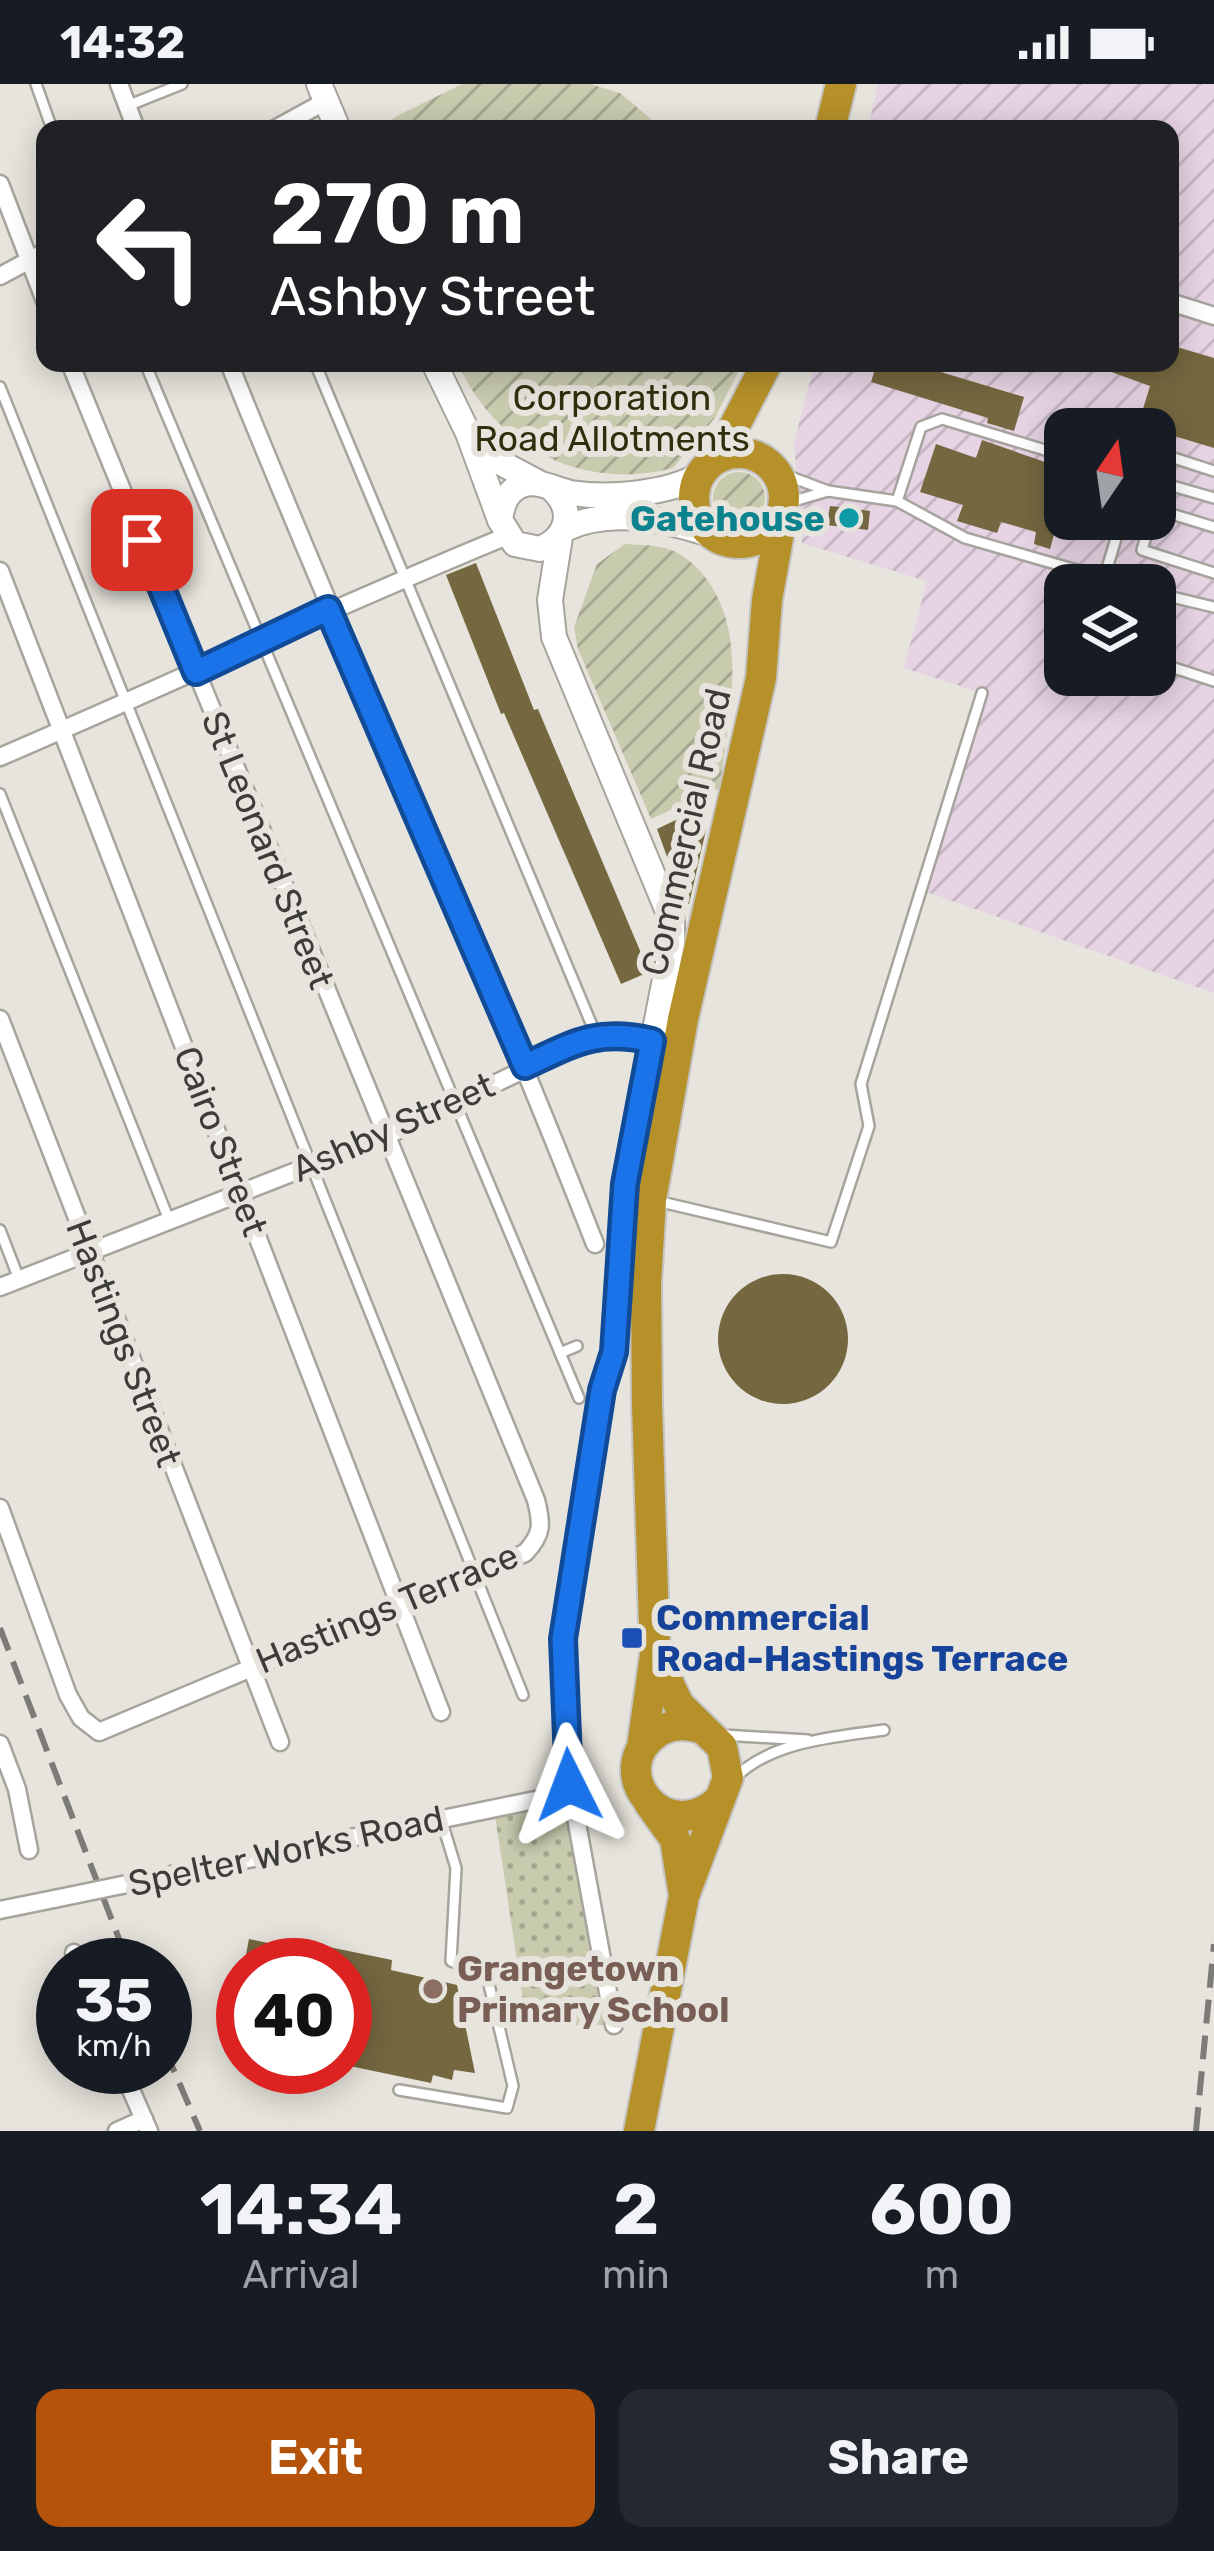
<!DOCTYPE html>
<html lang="en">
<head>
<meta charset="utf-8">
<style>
	body { margin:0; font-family:Rubik,sans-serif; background:#242831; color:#f1f3f6; height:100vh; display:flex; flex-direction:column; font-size:45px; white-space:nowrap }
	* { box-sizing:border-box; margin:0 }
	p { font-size:39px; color:#9ea1a6 }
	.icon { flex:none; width:66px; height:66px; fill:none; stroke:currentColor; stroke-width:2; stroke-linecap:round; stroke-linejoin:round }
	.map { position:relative; height:2047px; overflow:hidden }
	.sheet { display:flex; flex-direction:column; background:#171b24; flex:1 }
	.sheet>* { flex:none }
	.top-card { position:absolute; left:36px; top:36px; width:1143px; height:252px; border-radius:24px; box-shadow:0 6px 30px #0003; background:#202124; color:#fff; overflow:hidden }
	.needle { width:78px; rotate:13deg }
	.controls { position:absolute; left:1044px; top:324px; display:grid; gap:24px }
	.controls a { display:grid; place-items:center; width:132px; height:132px; border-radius:24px; background:#171b24; box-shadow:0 6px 30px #0003; font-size:60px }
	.speed { position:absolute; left:36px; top:1854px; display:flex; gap:24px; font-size:60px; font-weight:700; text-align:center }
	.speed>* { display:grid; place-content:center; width:156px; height:156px; border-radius:50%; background:#171b24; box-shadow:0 6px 30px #0003; line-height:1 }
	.speed small { font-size:30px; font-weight:400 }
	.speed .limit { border:18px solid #d22; background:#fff; color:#111 }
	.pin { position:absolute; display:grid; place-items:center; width:102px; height:102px; color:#fff; margin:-51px; border-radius:24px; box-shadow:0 6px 18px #0006 }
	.me { position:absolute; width:132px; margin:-66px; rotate:357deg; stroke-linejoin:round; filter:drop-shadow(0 0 9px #0008) }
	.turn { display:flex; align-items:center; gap:42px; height:252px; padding:0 36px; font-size:54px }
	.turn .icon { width:156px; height:156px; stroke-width:2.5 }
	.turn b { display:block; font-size:84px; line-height:102px }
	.eta { display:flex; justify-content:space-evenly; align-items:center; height:204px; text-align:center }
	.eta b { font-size:72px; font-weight:700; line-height:84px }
	.cta { display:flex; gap:24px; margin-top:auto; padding:24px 36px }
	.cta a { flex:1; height:138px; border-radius:24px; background:#b45309; color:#fff; font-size:48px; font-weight:700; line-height:138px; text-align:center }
	.cta a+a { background:#242831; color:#f1f3f6 }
	.status { display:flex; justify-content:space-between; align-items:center; height:84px; padding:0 60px; background:#171b24; direction:ltr }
	.status svg { height:33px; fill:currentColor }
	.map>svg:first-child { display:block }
</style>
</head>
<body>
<div class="status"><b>14:32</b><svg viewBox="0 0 49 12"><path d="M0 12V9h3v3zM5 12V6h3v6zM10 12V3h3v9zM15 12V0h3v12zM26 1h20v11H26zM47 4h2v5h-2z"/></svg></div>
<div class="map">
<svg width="1214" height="2047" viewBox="0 0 1214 2047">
	<defs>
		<pattern id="industrial-furrows" width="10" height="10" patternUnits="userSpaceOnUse" patternTransform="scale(3)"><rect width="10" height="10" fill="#e6d3e3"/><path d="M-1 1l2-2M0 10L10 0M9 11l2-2" fill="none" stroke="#c6b6c4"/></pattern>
		<pattern id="grass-dots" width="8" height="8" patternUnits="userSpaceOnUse" patternTransform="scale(3)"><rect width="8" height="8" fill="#c9cbaf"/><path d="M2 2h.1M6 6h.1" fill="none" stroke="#a4a68f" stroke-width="1.8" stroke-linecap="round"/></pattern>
		<pattern id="garden-furrows" width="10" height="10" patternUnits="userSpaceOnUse" patternTransform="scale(3)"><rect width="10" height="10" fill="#c9cbaf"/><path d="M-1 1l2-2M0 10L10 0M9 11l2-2" fill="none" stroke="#a4a68f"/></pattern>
	</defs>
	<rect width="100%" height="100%" fill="#e6e4dc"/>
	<path fill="url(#industrial-furrows)" fill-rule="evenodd" d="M878,0H1214V909L921,806L982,609L904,584L927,497L802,459L794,358L815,279H1170V45H868ZM1065,345H1155V435H1065ZM1065,501H1155V591H1065Z"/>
	<polygon fill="url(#grass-dots)" points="540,1715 577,1744 614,1941 527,1942 494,1725"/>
	<g fill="url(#garden-furrows)">
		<polygon points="462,0 590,0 620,9 663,45 382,45 395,33"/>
		<path d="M458,279H743L714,335L673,384C584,408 493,363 458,279Z"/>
		<circle cx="739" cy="414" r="26"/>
		<path d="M625,460C639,461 658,461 671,466C682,470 694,480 701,488C752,548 727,632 720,704L651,735L578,565L574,543L597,480Z"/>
	</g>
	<g fill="#75673f">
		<polygon points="1170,261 1214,274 1214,364 1138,341 1150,302 1092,281 1170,279"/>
		<polygon points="877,279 911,279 1024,313 1014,347 987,339 988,334 871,298"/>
		<polygon points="982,356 1065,385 1065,411 1050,465 1034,460 1036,448 1001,438 997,449 957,437 963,421 920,408 936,360 976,374"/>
		<polygon points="830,422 870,427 868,446 827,441"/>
		<polygon points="476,479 534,626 538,625 649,888 621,900 504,629 501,630 446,491"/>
		<polygon points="695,727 706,746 689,820 683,817 657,745"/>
		<circle cx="783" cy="1255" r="65"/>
		<polygon points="249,1855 292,1864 295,1856 392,1876 391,1886 457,1901 475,1989 454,1986 452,1996 433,1991 431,1999 345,1981 345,1881 244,1881"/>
		<polygon points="236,1884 243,1885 243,1930 228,1925"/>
	</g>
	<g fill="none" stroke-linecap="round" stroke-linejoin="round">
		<defs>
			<g id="lane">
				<polyline points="36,0 52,45"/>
				<polyline points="127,22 182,0"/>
				<polyline points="145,279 579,1314"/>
				<polyline points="315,279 596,951"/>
				<polyline points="0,303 523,1611"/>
				<polyline points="1091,345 1101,345"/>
				<polyline points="1155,368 1214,387"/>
				<polyline points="775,387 828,407 897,417 965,454 1129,501"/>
				<polyline points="1155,397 1214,414"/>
				<polyline points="897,417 921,343 942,335 1055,369 1065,365"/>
				<polyline points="787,419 828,407"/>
				<polyline points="1155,425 1214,443"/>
				<polyline points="1151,435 1142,466 1214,489"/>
				<polyline points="1108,498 1104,494 1122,435"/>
				<polyline points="1155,509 1214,523"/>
				<polyline points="1155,570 1165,581 1214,597"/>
				<polyline points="0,710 169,1136"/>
				<polyline points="657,1117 831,1158 869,1042 861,1000 982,609"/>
				<polyline points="0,1146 19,1195"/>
				<polyline points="560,1269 577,1262"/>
				<polyline points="723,1651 808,1656"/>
				<path d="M733,1696C769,1657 835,1653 884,1646"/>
				<polyline points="399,2006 507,2024 513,2002 487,1892 451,1877 456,1784 441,1735"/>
			</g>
			<g id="street">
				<polyline points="119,0 136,45"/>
				<polyline points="275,45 326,17"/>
				<polyline points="0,100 45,217"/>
				<polyline points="0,192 45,168"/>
				<polyline points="1170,218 1214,232"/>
				<path d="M229,279C348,574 479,864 595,1160"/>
				<polyline points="0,487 441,1628"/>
				<path d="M0,673C170,600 336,522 507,452"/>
				<polyline points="0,935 280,1658"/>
				<polyline points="0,1203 386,1052 596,951 618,949 652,957"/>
				<path d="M0,1424L68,1611L81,1634L99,1648L525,1469C543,1450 542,1440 536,1416L70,279"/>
				<polyline points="0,1660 17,1705 29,1766"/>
				<polyline points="122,1801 540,1715 570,1701 614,1941"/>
				<polyline points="0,1826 54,1815"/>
				<polyline points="74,1869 79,1881"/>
				<polyline points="121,1983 149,2047"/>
				<polyline points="117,2047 144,2035"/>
			</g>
			<g id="secondary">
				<polyline points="319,0 338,45"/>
				<polyline points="434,279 468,349 500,436"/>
				<polyline points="474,355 501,379 539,399"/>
				<path d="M551,404C575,425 569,453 540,465L515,460L500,436C502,420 507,405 525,400C540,396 556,406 571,409C609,415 667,410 700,391"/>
				<path d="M565,445C609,423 668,436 712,451"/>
				<polyline points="560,453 550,516 554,553 672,837 672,859 625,1100 614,1268 602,1306 563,1555 570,1701"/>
			</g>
			<g id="highway">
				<polyline points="830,45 841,0"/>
				<circle cx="739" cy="414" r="45"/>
				<polyline points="718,374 767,279"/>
				<path d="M703,1645C687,1640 673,1639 658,1648C601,1686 666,1767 720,1715"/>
				<polyline points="642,1663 655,1571 647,1320 646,1200 651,1116 683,935 761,594 767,516 783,426"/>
				<polyline points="649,1719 675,1755 683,1806"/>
				<polyline points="639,2047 684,1812 728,1694 722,1663 679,1621 655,1571"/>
			</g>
		</defs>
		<use href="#lane" stroke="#a7a49d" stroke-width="14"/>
		<use href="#street" stroke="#a7a49d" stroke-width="21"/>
		<use href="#secondary" stroke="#a7a49d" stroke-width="28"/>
		<use href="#highway" stroke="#c5c4c4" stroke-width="34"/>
		<use href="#lane" stroke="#fff" stroke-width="9"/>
		<use href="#street" stroke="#fff" stroke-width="16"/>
		<use href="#secondary" stroke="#fff" stroke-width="24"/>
		<use href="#highway" stroke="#b6912a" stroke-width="30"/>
		<g stroke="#7d7b76" stroke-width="6" stroke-dasharray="24 12" stroke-linecap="butt">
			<polyline points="0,1544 129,1881"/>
			<polyline points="165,1966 200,2047"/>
			<polyline points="1196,2047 1214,1860"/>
		</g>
		<defs>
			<polyline id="street-bridge" points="54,1815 122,1801"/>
		</defs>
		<use href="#street-bridge" stroke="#a7a49d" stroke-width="21" stroke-linecap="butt"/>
		<use href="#street-bridge" stroke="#fff" stroke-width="16"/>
	</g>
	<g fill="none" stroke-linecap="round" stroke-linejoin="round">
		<defs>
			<path id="route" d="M142,456L196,588L328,525L525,982C574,959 597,944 652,957L625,1100L614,1268L602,1306L563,1555L569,1701"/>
		</defs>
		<use href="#route" stroke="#114b97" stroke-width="30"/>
		<use href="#route" stroke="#1a73e8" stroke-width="21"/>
	</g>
	<circle fill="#0f9aa8" stroke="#e6e4dc" stroke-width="4.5" cx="849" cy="434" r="12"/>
	<rect fill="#1a4fb4" stroke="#e6e4dc" stroke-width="4.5" x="620" y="1542" width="24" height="24" rx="6"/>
	<circle fill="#8d6e63" stroke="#e6e4dc" stroke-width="4.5" cx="433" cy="1905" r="12"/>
	<g text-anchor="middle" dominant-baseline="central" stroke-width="12" stroke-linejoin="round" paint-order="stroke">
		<g font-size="36" fill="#2e300d" stroke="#e6e4dc">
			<text x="612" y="313">Corporation<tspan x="612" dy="41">Road Allotments</tspan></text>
		</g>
		<g font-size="36" font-weight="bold" fill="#0d838f" stroke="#e6e4dc" text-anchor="end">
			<text x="825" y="434">Gatehouse</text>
		</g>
		<g font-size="36" fill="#3d3c39" stroke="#e6e4dc">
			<text transform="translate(686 748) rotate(-77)">Commercial Road</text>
			<text transform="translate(268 766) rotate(68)">St Leonard Street</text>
			<text transform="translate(393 1043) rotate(-24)">Ashby Street</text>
			<text transform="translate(221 1057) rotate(69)">Cairo Street</text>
			<text transform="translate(124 1259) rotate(69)">Hastings Street</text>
			<text transform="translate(387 1524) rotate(-23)">Hastings Terrace</text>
			<text transform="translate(286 1767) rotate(-12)">Spelter Works Road</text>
		</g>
		<g font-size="36" font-weight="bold" fill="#164399" stroke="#e6e4dc" text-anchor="start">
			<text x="656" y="1533">Commercial<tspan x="656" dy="41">Road-Hastings Terrace</tspan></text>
		</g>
		<g font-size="36" font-weight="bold" fill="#785e54" stroke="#e6e4dc" text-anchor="start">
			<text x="457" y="1884">Grangetown<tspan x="457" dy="41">Primary School</tspan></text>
		</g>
	</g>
</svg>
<div class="controls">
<a><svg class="needle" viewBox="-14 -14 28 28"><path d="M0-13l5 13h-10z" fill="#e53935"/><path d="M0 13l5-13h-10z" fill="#9ea1a6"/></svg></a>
<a><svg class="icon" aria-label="layers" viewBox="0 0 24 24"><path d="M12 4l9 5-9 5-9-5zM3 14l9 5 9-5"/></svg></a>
</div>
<div class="speed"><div>35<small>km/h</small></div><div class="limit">40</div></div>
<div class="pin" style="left:142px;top:456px;background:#d93025"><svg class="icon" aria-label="arrive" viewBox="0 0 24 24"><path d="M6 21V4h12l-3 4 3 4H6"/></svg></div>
<svg class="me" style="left:569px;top:1701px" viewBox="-20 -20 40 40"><path d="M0-17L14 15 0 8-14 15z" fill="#1a73e8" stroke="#fff" stroke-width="4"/></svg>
<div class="top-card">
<div class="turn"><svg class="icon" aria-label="left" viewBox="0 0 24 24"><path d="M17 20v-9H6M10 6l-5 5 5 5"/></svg><div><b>270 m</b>Ashby Street</div></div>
</div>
</div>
<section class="sheet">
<div class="eta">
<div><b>14:34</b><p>Arrival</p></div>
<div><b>2</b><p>min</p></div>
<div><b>600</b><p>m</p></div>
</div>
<div class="cta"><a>Exit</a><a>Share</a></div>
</section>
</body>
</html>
